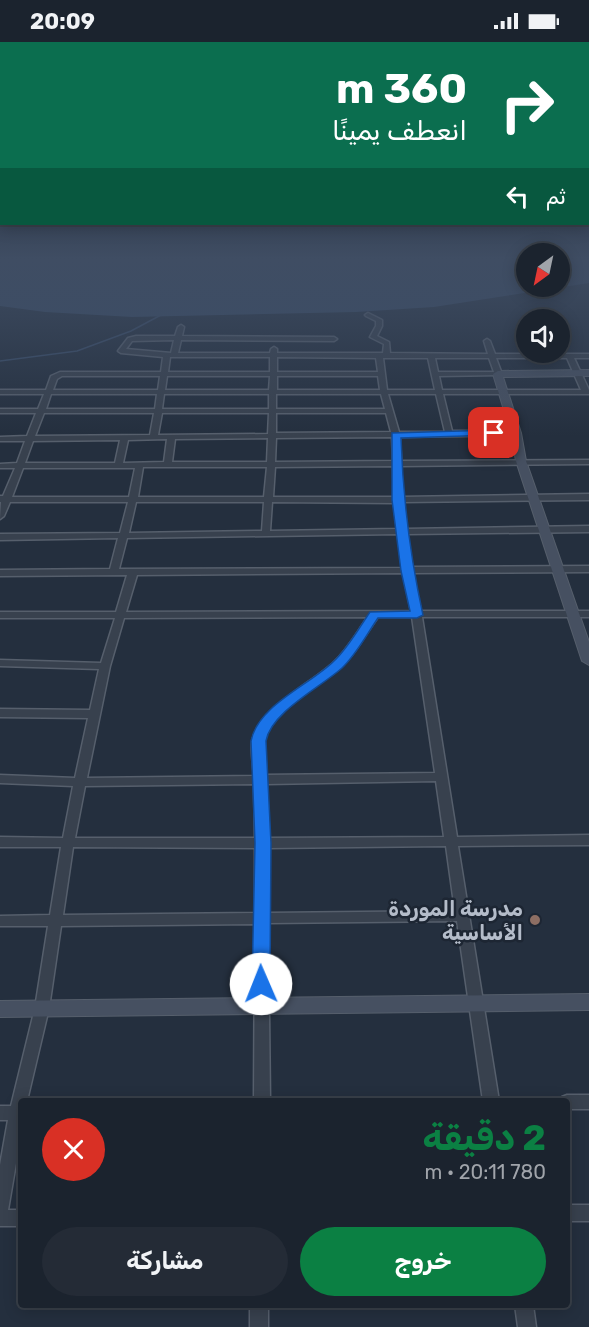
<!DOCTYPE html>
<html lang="ar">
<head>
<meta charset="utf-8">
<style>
	body { margin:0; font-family:Rubik,"Noto Naskh Arabic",sans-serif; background:#242b36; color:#f1f3f6; direction:rtl; height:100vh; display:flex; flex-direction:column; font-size:22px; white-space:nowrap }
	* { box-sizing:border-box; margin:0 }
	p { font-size:20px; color:#a0a4aa }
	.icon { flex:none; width:33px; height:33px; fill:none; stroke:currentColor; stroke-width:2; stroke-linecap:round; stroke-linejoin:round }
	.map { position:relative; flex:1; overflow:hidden; direction:ltr }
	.side { position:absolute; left:18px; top:1056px; width:552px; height:210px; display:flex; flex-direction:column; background:#1b232e; border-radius:6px; box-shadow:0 3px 15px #0003,0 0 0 2px #39404a; direction:rtl }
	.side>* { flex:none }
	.guide { position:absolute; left:0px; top:0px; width:590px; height:183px; box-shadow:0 3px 15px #0003,0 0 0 2px #39404a; direction:rtl; background:#0b6e4f; color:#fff; overflow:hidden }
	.needle { width:39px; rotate:213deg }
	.buttons { position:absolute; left:516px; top:201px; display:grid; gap:12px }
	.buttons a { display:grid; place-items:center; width:54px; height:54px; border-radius:50%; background:#1b232e; box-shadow:0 3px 15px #0003,0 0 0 2px #39404a; font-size:30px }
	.pin { position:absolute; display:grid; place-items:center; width:51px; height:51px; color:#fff; margin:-26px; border-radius:12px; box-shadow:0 3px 9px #0006 }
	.me { position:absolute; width:66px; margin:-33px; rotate:359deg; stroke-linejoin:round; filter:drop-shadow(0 0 4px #0008) }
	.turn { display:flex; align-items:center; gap:21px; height:126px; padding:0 24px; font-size:27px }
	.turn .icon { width:78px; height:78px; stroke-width:2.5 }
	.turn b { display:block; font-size:42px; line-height:51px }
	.then { display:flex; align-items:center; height:57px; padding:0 24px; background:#0003; gap:12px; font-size:22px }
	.round { display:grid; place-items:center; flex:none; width:63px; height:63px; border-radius:32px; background:#242b36 }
	.headline { display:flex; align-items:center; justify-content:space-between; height:102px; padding:0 24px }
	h1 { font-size:36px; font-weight:700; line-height:45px; color:#0b8043 }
	.cta { display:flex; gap:12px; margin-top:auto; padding:12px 24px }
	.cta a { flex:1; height:69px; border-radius:36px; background:#0b8043; color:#fff; font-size:24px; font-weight:700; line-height:69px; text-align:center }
	.cta a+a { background:#242b36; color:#f1f3f6 }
	.status { display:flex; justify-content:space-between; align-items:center; height:42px; padding:0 30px; background:#1b232e; direction:ltr }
	.status svg { height:16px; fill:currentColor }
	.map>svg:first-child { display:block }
</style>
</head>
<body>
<div class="status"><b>20:09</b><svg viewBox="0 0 49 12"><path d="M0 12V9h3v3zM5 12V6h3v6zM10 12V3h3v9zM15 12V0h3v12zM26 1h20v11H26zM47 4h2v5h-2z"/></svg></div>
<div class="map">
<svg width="589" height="1285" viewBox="0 0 589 1285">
	<rect width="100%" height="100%" fill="#242f3e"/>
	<polygon fill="#394c67" points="0,215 526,215 526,244 560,244 560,215 589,215 589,241 434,265 356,270 132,275 45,270 0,264"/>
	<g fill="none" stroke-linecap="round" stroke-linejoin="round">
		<polyline stroke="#394c67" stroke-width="1.5" points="0,319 77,309 131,289 161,273"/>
		<defs>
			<g id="street">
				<path d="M368,271L382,278V284L377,294L389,300L390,311L488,312L484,299L487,297L490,299L495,312H589V316H574L589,348V352H443L452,389H519V393L400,395L401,419L589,418V422L401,424L402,455L589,452V458L403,460L406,487L589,484V490L407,492L411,525L589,524V530L412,531L421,569H589V575H422L457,795L589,793V803L458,804L499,1059H483L457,879L268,881L270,1059H254L255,882L61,884L49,966L27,1059H21V1092L8,1168H21V1184H0V1123L8,1078H0V1064H11L35,966L48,884H0V874L50,873L61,805H0V795L63,796L73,744L0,741V733L75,736L88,676L0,675V667L90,668L99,627L0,624V618L101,621L115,576H0V570H116L127,533L0,534V528L110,527L118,496L0,498V492L120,491L128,460H10L4,474L0,477L1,460H0V454H3L15,426H0V422L17,421L25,399H0V395L27,394L36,371H0V367H38L44,352H0V348H46L51,334L60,330H161L163,315L121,311L118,309L128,296L136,294H175L178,285L181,283L184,285L182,294L334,295L337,297L334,299L181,298L178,311H270L271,307L274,305L277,307V311H383L384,302L370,295L376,284V279L366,274L365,273ZM174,298L171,311L126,307L132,299ZM170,315H270V330H168ZM277,315L376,316L378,330H277ZM383,316H428L435,348H387ZM435,316H489L494,330H438ZM496,316H567L581,348H442L439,334L500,333L502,332ZM62,334H160L158,348H53L57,337ZM167,334H270L269,348H165ZM277,334H378L380,348H277ZM51,352H157L155,367H46ZM164,352H269V367H162ZM276,352H381L385,367H276ZM388,352H436L445,390H399ZM44,371H154L150,393L35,394ZM162,371H269L268,392L158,393ZM276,371H386L391,390L276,391ZM392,395L393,419L275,420L276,396ZM268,396L267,420H172L175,397ZM167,397L164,420L123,421L128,398ZM120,398L115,421H25L33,399ZM393,424L394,455H273L275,425ZM143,425H267L264,455H138ZM23,426H135L129,455H12ZM136,460H264L262,489L129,491ZM272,460L394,461L397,487L270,489ZM398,492L402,526L119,527L127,496ZM403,531L411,569L126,570L137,533ZM368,575C357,590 348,607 334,620C312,641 256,668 252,701C251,711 253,723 254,734L87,736L110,624L124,576ZM378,575H412L435,731L265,733C265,723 263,711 264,701C266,670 321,644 342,624C357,610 366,591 378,575ZM436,739L444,795L267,796L266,742ZM254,742L255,796H75L85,744ZM446,804L455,869L268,871L267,806ZM73,805L255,806V871L63,873Z"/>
				<polygon points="567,1053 589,1053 589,1067 567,1067 567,1059 560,1059 562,1055"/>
				<rect x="567" y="1163" width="22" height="16"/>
				<rect x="250" y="1263" width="18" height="22"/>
				<polygon points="515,1263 533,1263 536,1285 518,1285"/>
			</g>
			<g id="secondary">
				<polygon points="589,328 589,334 503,335 521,391 526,419 589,600 589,623 582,619 516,419 511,391 493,332 498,329"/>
				<polygon points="589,952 589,968 0,975 0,959"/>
			</g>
		</defs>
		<use href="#street" stroke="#565f6c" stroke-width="3"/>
		<use href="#secondary" stroke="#565f6c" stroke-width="2"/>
		<use href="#street" fill="#38414e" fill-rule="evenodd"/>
		<use href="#secondary" fill="#465061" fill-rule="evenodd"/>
	</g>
	<linearGradient id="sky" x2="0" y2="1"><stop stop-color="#141a22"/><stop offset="0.55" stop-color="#3f4d63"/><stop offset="1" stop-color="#3f4d63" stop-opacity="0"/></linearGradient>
	<rect width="589" height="394" fill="url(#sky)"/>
	<path fill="#1a73e8" stroke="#114b97" stroke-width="1.5" d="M494,388L499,391L497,393L401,396C403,456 410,514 423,573L417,576H378C367,592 356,613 342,626C321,645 271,670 266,699L271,801L270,942L267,948L261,950L255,948L252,942L255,801L251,699C258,663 310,643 334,619C348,606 359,586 370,570L410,569L401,529L392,458V391Z"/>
	<circle fill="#8d6e63" stroke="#1d2633" stroke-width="2" cx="535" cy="878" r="6"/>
	<g text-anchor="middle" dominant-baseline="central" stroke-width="5" stroke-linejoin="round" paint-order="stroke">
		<g font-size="21" font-weight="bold" fill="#b4bcc9" stroke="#1d2633" text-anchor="end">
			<text x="523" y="866">مدرسة الموردة<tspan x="523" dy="24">الأساسية</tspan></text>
		</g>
	</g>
</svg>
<div class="buttons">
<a><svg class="needle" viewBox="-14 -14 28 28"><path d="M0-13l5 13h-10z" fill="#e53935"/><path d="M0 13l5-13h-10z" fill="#a0a4aa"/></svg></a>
<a><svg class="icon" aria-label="sound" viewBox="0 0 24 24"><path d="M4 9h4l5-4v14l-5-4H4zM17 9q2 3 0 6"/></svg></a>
</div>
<div class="pin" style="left:494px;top:391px;background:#d93025"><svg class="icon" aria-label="arrive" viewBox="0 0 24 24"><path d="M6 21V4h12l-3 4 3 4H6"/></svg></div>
<svg class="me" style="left:261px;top:942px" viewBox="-20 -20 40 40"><circle r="19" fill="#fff"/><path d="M0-13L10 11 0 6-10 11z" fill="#1a73e8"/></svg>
<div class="guide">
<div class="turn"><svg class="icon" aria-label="right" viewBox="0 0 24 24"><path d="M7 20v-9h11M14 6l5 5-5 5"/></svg><div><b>360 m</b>انعطف يمينًا</div></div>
<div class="then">ثم<svg class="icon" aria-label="left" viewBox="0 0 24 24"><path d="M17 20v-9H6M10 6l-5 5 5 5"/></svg></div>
</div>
<section class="side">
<div class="headline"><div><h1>2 دقيقة</h1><p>780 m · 20:11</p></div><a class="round" style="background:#d93025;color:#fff"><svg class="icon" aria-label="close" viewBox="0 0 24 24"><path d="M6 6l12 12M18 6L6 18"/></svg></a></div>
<div class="cta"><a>خروج</a><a>مشاركة</a></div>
</section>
</div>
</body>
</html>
